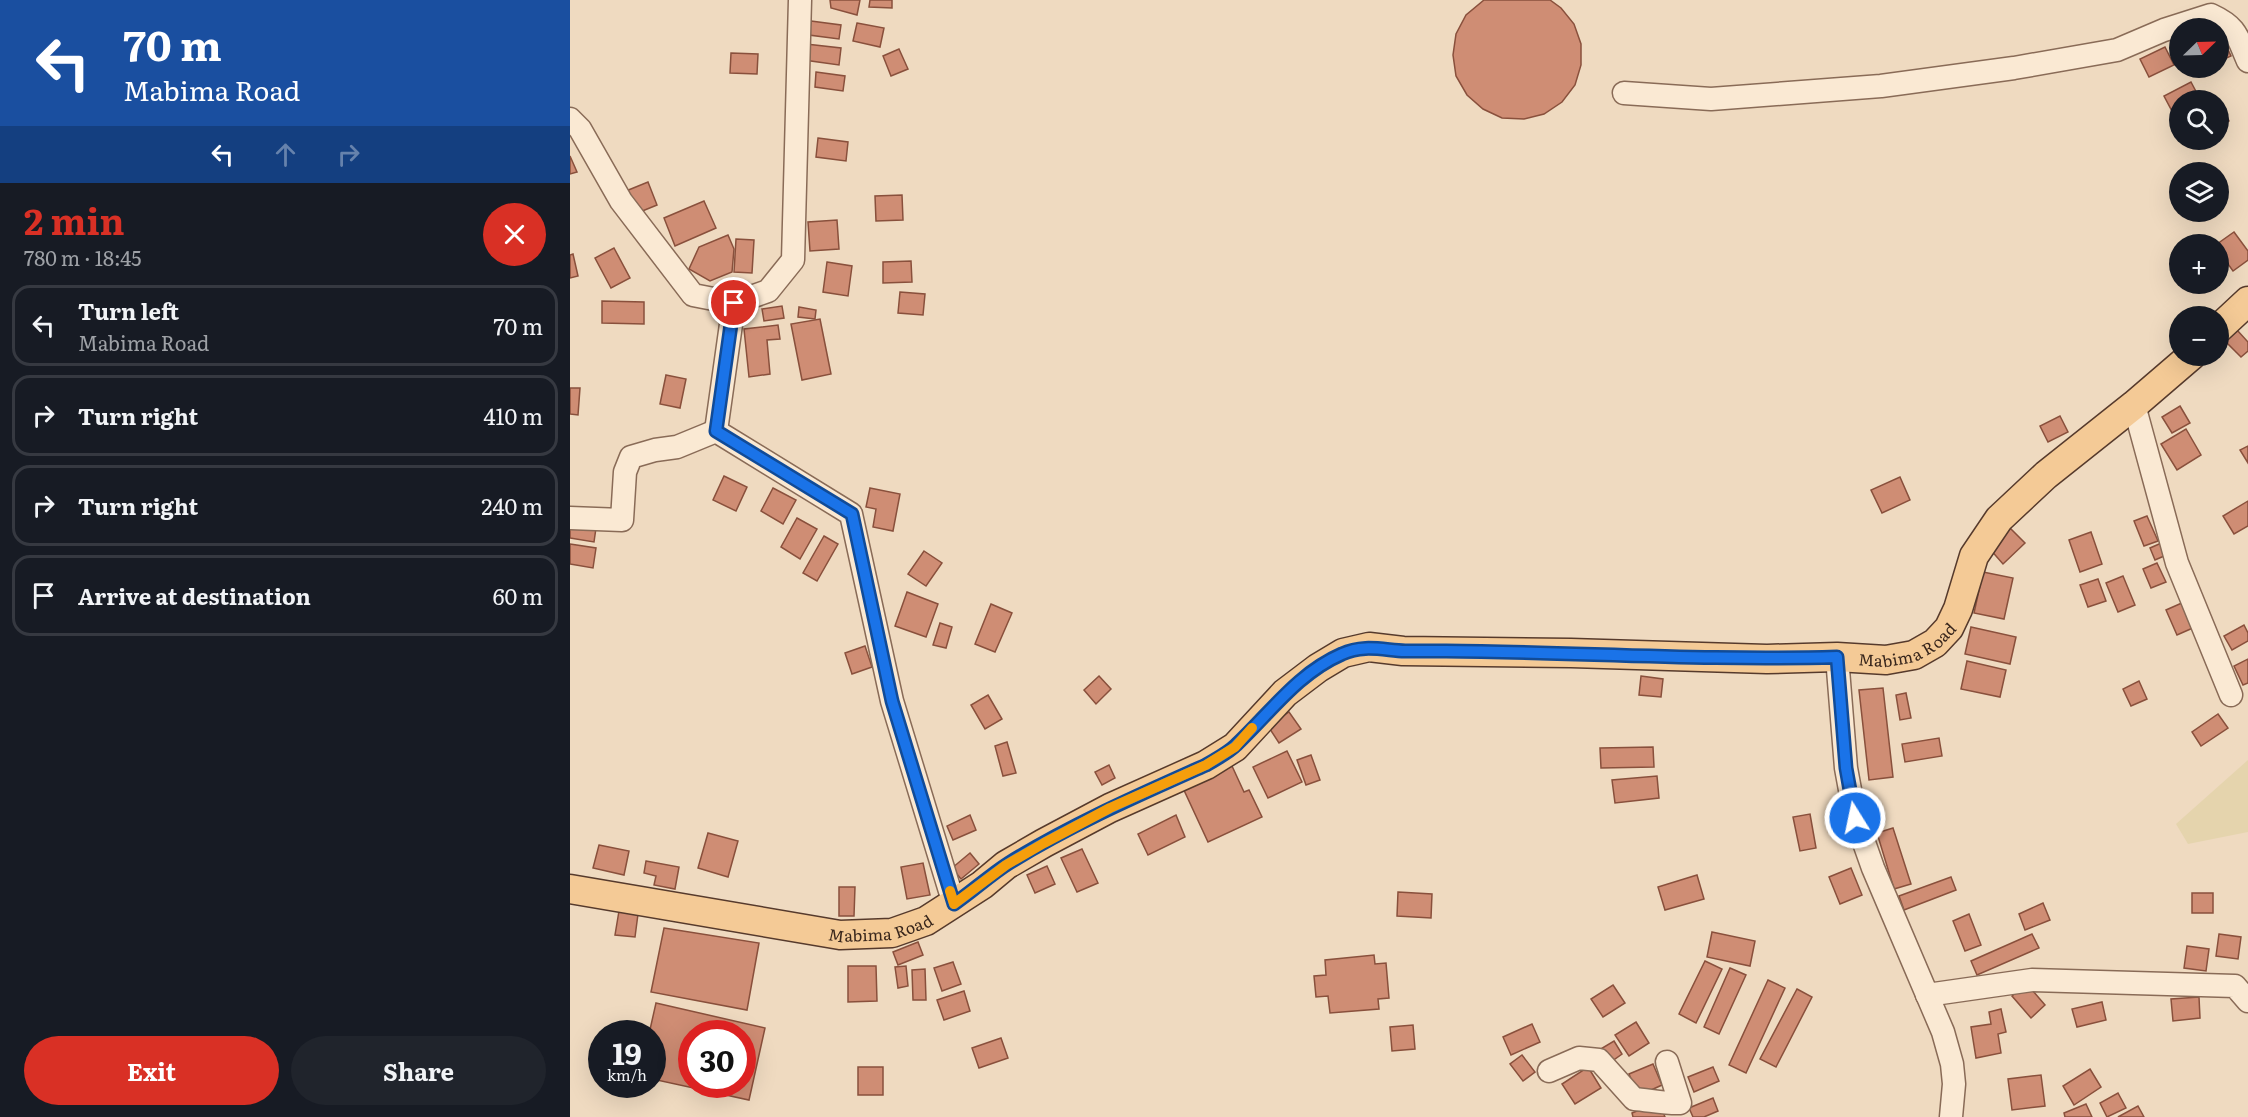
<!DOCTYPE html>
<html lang="en">
<head>
<meta charset="utf-8">
<style>
	body { margin:0; font-family:Literata,serif; background:#20242c; color:#f1f3f6; height:100vh; display:flex; flex-direction:column; font-size:22px; white-space:nowrap }
	* { box-sizing:border-box; margin:0 }
	p { font-size:20px; color:#9ea1a6 }
	.icon { flex:none; width:33px; height:33px; fill:none; stroke:currentColor; stroke-width:2; stroke-linecap:round; stroke-linejoin:round }
	.map { position:relative; flex:1; overflow:hidden }
	.drawer { display:flex; flex-direction:column; background:#171b24; width:570px }
	.drawer>* { flex:none }
	.hud { background:#1a4fa0; color:#fff; overflow:hidden }
	.needle { width:39px; rotate:67deg }
	.tools { position:absolute; left:1599px; top:18px; display:grid; gap:12px }
	.tools a { display:grid; place-items:center; width:60px; height:60px; border-radius:50%; background:#171b24; box-shadow:0 6px 24px #0002; font-size:30px }
	.speed { position:absolute; left:18px; top:1020px; display:flex; gap:12px; font-size:30px; font-weight:700; text-align:center }
	.speed>* { display:grid; place-content:center; width:78px; height:78px; border-radius:50%; background:#171b24; box-shadow:0 6px 24px #0002; line-height:1 }
	.speed small { font-size:15px; font-weight:400 }
	.speed .limit { border:9px solid #d22; background:#fff; color:#111 }
	.pin { position:absolute; display:grid; place-items:center; width:51px; height:51px; color:#fff; margin:-26px; border:3px solid #fff; border-radius:50%; box-shadow:0 2px 6px #0007 }
	.me { position:absolute; width:66px; margin:-33px; rotate:350deg; stroke-linejoin:round; filter:drop-shadow(0 0 4px #0008) }
	.turn { display:flex; align-items:center; gap:21px; height:126px; padding:0 24px; font-size:27px }
	.turn .icon { width:78px; height:78px; stroke-width:2.5 }
	.turn b { display:block; font-size:42px; line-height:51px }
	.lanes { display:flex; align-items:center; height:57px; padding:0 24px; background:#0003; justify-content:center; gap:30px; direction:ltr }
	.lanes .off { opacity:.35 }
	.round { display:grid; place-items:center; flex:none; width:63px; height:63px; border-radius:32px; background:#20242c }
	.headline { display:flex; align-items:center; justify-content:space-between; height:102px; padding:0 24px }
	h1 { font-size:36px; font-weight:700; line-height:45px; color:#d93025 }
	.action { display:flex; gap:12px; margin-top:auto; padding:12px 24px }
	.action a { flex:1; height:69px; border-radius:36px; background:#d93025; color:#fff; font-size:24px; font-weight:700; line-height:69px; text-align:center }
	.action a+a { background:#20242c; color:#f1f3f6 }
	ul { padding:0; list-style:none }
	li { display:flex; align-items:center; gap:18px; height:81px; margin:0 12px 9px; padding:0 12px; border:3px solid #363941; border-radius:18px }
	li div { flex:1 }
	li b { display:block; font-size:22px }
	li em { font-style:normal }
	main { display:flex; flex:1; min-height:0 }
	.map>svg:first-child { display:block }
</style>
</head>
<body>
<main>
<section class="drawer">
<div class="hud">
<div class="turn"><svg class="icon" aria-label="left" viewBox="0 0 24 24"><path d="M17 20v-9H6M10 6l-5 5 5 5"/></svg><div><b>70 m</b>Mabima Road</div></div>
<div class="lanes"><svg class="icon" aria-label="left" viewBox="0 0 24 24"><path d="M17 20v-9H6M10 6l-5 5 5 5"/></svg><svg class="icon off" aria-label="ahead" viewBox="0 0 24 24"><path d="M12 20V5M6 11l6-6 6 6"/></svg><svg class="icon off" aria-label="right" viewBox="0 0 24 24"><path d="M7 20v-9h11M14 6l5 5-5 5"/></svg></div>
</div>
<div class="headline"><div><h1>2 min</h1><p>780 m · 18:45</p></div><a class="round" style="background:#d93025;color:#fff"><svg class="icon" aria-label="close" viewBox="0 0 24 24"><path d="M6 6l12 12M18 6L6 18"/></svg></a></div>
<ul>
<li><svg class="icon" aria-label="left" viewBox="0 0 24 24"><path d="M17 20v-9H6M10 6l-5 5 5 5"/></svg><div><b>Turn left</b><p>Mabima Road</p></div><em>70 m</em></li>
<li><svg class="icon" aria-label="right" viewBox="0 0 24 24"><path d="M7 20v-9h11M14 6l5 5-5 5"/></svg><div><b>Turn right</b></div><em>410 m</em></li>
<li><svg class="icon" aria-label="right" viewBox="0 0 24 24"><path d="M7 20v-9h11M14 6l5 5-5 5"/></svg><div><b>Turn right</b></div><em>240 m</em></li>
<li><svg class="icon" aria-label="arrive" viewBox="0 0 24 24"><path d="M6 21V4h12l-3 4 3 4H6"/></svg><div><b>Arrive at destination</b></div><em>60 m</em></li>
</ul>
<div class="action"><a>Exit</a><a>Share</a></div>
</section>
<div class="map">
<svg width="1678" height="1117" viewBox="0 0 1678 1117">
	<rect width="100%" height="100%" fill="#efdac0"/>
	<polygon fill="#e5d4ad" points="1678,760 1678,832 1618,844 1606,824"/>
	<g fill="#cf8d74" stroke="#89503c" stroke-width="1.5" fill-rule="evenodd">
		<polygon points="260,0 290,0 287,15 261,8"/>
		<polygon points="300,0 322,0 322,8 299,7"/>
		<polygon points="980,0 991,8 1004,24 1011,44 1011,65 1005,85 992,102 974,114 954,119 932,118 913,109 897,95 886,76 883,55 886,34 896,15 914,0"/>
		<polygon points="241,21 271,25 269,39 239,35"/>
		<polygon points="287,23 314,28 310,47 283,41"/>
		<polygon points="1651,35 1661,56 1648,62 1648,36"/>
		<polygon points="236,44 271,48 269,65 234,60"/>
		<polygon points="1595,47 1604,65 1579,77 1570,59"/>
		<polygon points="329,49 338,69 321,76 313,56"/>
		<polygon points="161,53 188,54 187,74 160,73"/>
		<polygon points="246,72 275,76 273,91 245,87"/>
		<polygon points="1621,82 1630,99 1610,100 1610,110 1603,113 1594,96"/>
		<polygon points="1652,106 1659,121 1648,127 1648,108"/>
		<polygon points="248,138 278,142 276,161 246,157"/>
		<polygon points="0,156 7,172 0,174"/>
		<polygon points="78,182 87,205 65,214 56,191"/>
		<polygon points="332,195 333,220 306,221 305,196"/>
		<polygon points="134,201 146,228 105,246 94,218"/>
		<polygon points="267,220 269,249 240,251 238,222"/>
		<polygon points="1664,232 1678,251 1678,260 1663,271 1648,250 1647,244"/>
		<polygon points="158,235 164,249 162,272 140,281 119,269 129,247"/>
		<polygon points="166,239 184,240 182,273 164,272"/>
		<polygon points="44,248 60,278 41,288 25,258"/>
		<polygon points="3,254 8,276 0,278 0,255"/>
		<polygon points="341,261 342,282 313,283 313,262"/>
		<polygon points="257,262 282,266 278,296 253,292"/>
		<polygon points="330,292 355,294 353,315 328,313"/>
		<polygon points="32,301 74,302 74,324 32,323"/>
		<polygon points="212,306 214,318 194,321 192,309"/>
		<polygon points="229,307 246,310 245,319 228,317"/>
		<polygon points="250,319 261,374 232,380 221,324"/>
		<polygon points="208,325 210,339 197,340 200,374 179,377 174,329"/>
		<polygon points="1667,330 1678,342 1678,351 1671,357 1655,341"/>
		<polygon points="96,375 116,379 110,408 90,404"/>
		<polygon points="0,388 10,388 8,415 0,414"/>
		<polygon points="1610,406 1620,423 1602,433 1592,417"/>
		<polygon points="1490,416 1498,432 1478,442 1470,426"/>
		<polygon points="1616,429 1631,455 1607,470 1591,444"/>
		<polygon points="1678,446 1678,463 1670,450"/>
		<polygon points="154,476 177,487 166,511 143,500"/>
		<polygon points="1330,477 1340,500 1312,513 1301,490"/>
		<polygon points="203,488 226,500 213,524 191,511"/>
		<polygon points="300,488 330,494 323,531 303,527 306,509 296,507"/>
		<polygon points="1678,501 1678,526 1664,534 1653,516"/>
		<polygon points="1577,516 1588,541 1574,546 1564,521"/>
		<polygon points="227,518 247,529 230,559 211,547"/>
		<polygon points="0,525 26,528 24,542 0,538"/>
		<polygon points="1440,528 1455,543 1433,564 1419,548"/>
		<polygon points="1521,532 1532,564 1510,572 1499,540"/>
		<polygon points="254,536 268,544 247,581 233,573"/>
		<polygon points="1596,541 1601,553 1585,560 1580,548"/>
		<polygon points="0,544 26,548 23,568 0,564"/>
		<polygon points="354,551 372,563 356,586 338,574"/>
		<polygon points="1587,563 1596,582 1581,588 1573,569"/>
		<polygon points="1413,572 1443,578 1434,619 1404,613"/>
		<polygon points="1553,576 1565,605 1548,612 1536,583"/>
		<polygon points="1528,579 1536,601 1518,607 1510,585"/>
		<polygon points="337,592 368,604 356,637 325,626"/>
		<polygon points="1614,602 1625,627 1607,635 1596,610"/>
		<polygon points="421,604 442,613 425,652 405,644"/>
		<polygon points="370,623 382,627 376,648 363,645"/>
		<polygon points="1674,625 1678,633 1678,641 1662,650 1654,636"/>
		<polygon points="1401,627 1446,637 1440,664 1395,654"/>
		<polygon points="295,646 302,667 282,674 275,653"/>
		<polygon points="1678,659 1678,683 1673,685 1664,666"/>
		<polygon points="1397,661 1436,670 1430,697 1391,689"/>
		<polygon points="529,676 541,689 526,704 514,690"/>
		<polygon points="1071,676 1093,679 1091,697 1069,695"/>
		<polygon points="1569,681 1577,699 1561,706 1553,689"/>
		<polygon points="1313,688 1323,777 1299,780 1289,690"/>
		<polygon points="1336,693 1341,718 1330,720 1326,695"/>
		<polygon points="418,695 432,719 415,729 401,705"/>
		<polygon points="719,712 731,729 709,743 698,726"/>
		<polygon points="1648,714 1658,728 1631,746 1622,732"/>
		<polygon points="1369,738 1372,756 1335,762 1332,744"/>
		<polygon points="437,742 446,773 433,776 425,746"/>
		<polygon points="1083,747 1084,767 1031,768 1030,748"/>
		<polygon points="717,751 732,782 698,798 683,767"/>
		<polygon points="741,755 750,780 736,785 727,760"/>
		<polygon points="539,765 545,778 532,785 525,772"/>
		<polygon points="662,766 674,792 679,790 692,817 638,842 613,788"/>
		<polygon points="1087,776 1089,798 1045,803 1042,780"/>
		<polygon points="1240,814 1246,848 1230,851 1223,817"/>
		<polygon points="400,815 406,830 383,840 377,826"/>
		<polygon points="606,815 615,837 578,855 568,834"/>
		<polygon points="1323,828 1341,884 1324,889 1307,833"/>
		<polygon points="138,833 168,841 158,877 128,868"/>
		<polygon points="29,845 59,851 54,875 23,868"/>
		<polygon points="512,849 528,883 507,892 491,858"/>
		<polygon points="400,853 409,864 391,879 382,868"/>
		<polygon points="76,861 109,867 105,889 84,885 86,876 74,873"/>
		<polygon points="353,863 360,895 337,899 331,867"/>
		<polygon points="477,866 485,884 465,893 457,875"/>
		<polygon points="1281,868 1292,895 1270,904 1259,877"/>
		<polygon points="1127,875 1134,899 1095,910 1088,887"/>
		<polygon points="1381,877 1386,890 1334,910 1329,896"/>
		<polygon points="269,887 285,887 284,916 269,916"/>
		<polygon points="828,892 862,894 861,918 827,916"/>
		<rect x="1622" y="893" width="21" height="20"/>
		<polygon points="1473,903 1480,920 1455,930 1449,914"/>
		<polygon points="49,911 68,914 65,937 45,935"/>
		<polygon points="1399,914 1411,945 1395,951 1383,921"/>
		<polygon points="94,928 189,943 177,1010 81,992"/>
		<polygon points="1142,932 1185,941 1180,966 1137,957"/>
		<polygon points="1462,934 1469,948 1407,975 1401,961"/>
		<polygon points="1649,934 1671,937 1668,959 1646,956"/>
		<polygon points="348,942 353,955 328,965 323,952"/>
		<polygon points="1617,946 1639,949 1636,971 1614,968"/>
		<polygon points="804,955 805,964 816,963 819,998 808,999 809,1009 760,1013 758,996 746,997 744,976 756,975 755,960"/>
		<polygon points="1135,961 1152,969 1126,1023 1109,1014"/>
		<polygon points="383,962 391,984 372,991 364,968"/>
		<polygon points="278,966 306,966 307,1001 278,1002"/>
		<polygon points="336,966 338,986 328,988 325,967"/>
		<polygon points="1160,968 1176,975 1149,1034 1134,1027"/>
		<polygon points="355,969 356,1000 343,1000 342,970"/>
		<polygon points="1198,980 1215,988 1176,1073 1159,1065"/>
		<polygon points="1457,984 1475,1005 1461,1018 1442,996"/>
		<polygon points="1043,985 1055,1003 1033,1017 1021,999"/>
		<polygon points="1227,989 1242,997 1206,1067 1190,1059"/>
		<polygon points="394,991 400,1011 374,1020 367,1000"/>
		<polygon points="1629,997 1630,1018 1603,1021 1601,999"/>
		<polygon points="1532,1002 1536,1020 1507,1027 1502,1009"/>
		<path d="M86,1003L195,1028L179,1100L82,1079V1034H79ZM122,1034H172V1084H122Z"/>
		<polygon points="1431,1009 1436,1032 1428,1034 1431,1053 1406,1058 1401,1027 1421,1024 1419,1012"/>
		<polygon points="1066,1022 1079,1043 1059,1056 1045,1035"/>
		<polygon points="962,1024 970,1042 941,1055 933,1037"/>
		<polygon points="843,1025 845,1049 822,1051 820,1027"/>
		<polygon points="431,1038 438,1058 409,1068 402,1048"/>
		<polygon points="1044,1041 1052,1054 1038,1064 1029,1050"/>
		<polygon points="952,1055 965,1072 953,1081 940,1064"/>
		<polygon points="1083,1064 1092,1085 1068,1096 1059,1074"/>
		<rect x="288" y="1067" width="25" height="28"/>
		<polygon points="1018,1067 1031,1088 1005,1104 992,1084"/>
		<polygon points="1143,1067 1149,1081 1124,1092 1118,1077"/>
		<polygon points="1520,1069 1531,1087 1504,1105 1493,1086"/>
		<polygon points="1471,1075 1475,1106 1442,1110 1438,1079"/>
		<polygon points="1548,1093 1556,1108 1537,1117 1530,1103"/>
		<polygon points="1143,1098 1148,1111 1134,1117 1123,1117 1119,1108"/>
		<polygon points="1089,1102 1095,1117 1063,1117 1062,1113"/>
		<polygon points="1516,1104 1522,1117 1495,1117 1494,1113"/>
		<polygon points="1568,1106 1574,1117 1548,1117"/>
	</g>
	<g fill="none" stroke-linecap="round" stroke-linejoin="round">
		<defs>
			<g id="minor">
				<path d="M1054,93L1141,99L1311,86L1444,68L1547,50L1594,30L1641,15C1667,27 1667,36 1678,61"/>
				<polyline points="0,119 10,129 51,201 123,295 164,303 146,431 281,514 322,701 384,904"/>
				<polyline points="164,303 198,291 223,260 230,0"/>
				<polyline points="1564,405 1607,563 1661,695"/>
				<polyline points="0,518 52,520 55,472 61,457 85,450 107,447 146,431"/>
				<polyline points="1267,657 1276,768 1285,817 1303,868 1373,1032 1382,1064 1384,1084 1381,1117"/>
				<polyline points="1357,995 1462,980 1665,986 1678,1001"/>
				<path d="M979,1071L1009,1058L1029,1060L1064,1099C1078,1100 1098,1104 1110,1103L1097,1062"/>
			</g>
			<g id="major">
				<polyline points="1648,329 1678,301"/>
				<path id="s1" d="M0,889L270,935L322,933L356,921L412,885L436,865L474,843L540,808L636,765L665,747L715,693L748,668L773,653L799,647L833,651L1001,653L1197,659L1267,657L1316,660L1344,655L1365,643L1379,628L1388,609L1404,556L1429,519L1476,475L1564,405L1621,356"/>
			</g>
		</defs>
		<use href="#minor" stroke="#896b57" stroke-width="25"/>
		<use href="#major" stroke="#563a2c" stroke-width="31"/>
		<use href="#minor" stroke="#fae9d3" stroke-width="22"/>
		<use href="#major" stroke="#f4ca96" stroke-width="28"/>
	</g>
	<g fill="none" stroke-linecap="round" stroke-linejoin="round">
		<defs>
			<path id="route" d="M164,303L146,431L282,514L322,701L384,904C403,891 420,875 439,863C502,824 569,795 636,765C646,759 658,753 666,745C700,713 728,673 772,654C793,644 813,650 835,651C849,651 862,651 876,651C1006,652 1136,661 1267,657L1276,768L1285,818"/>
		</defs>
		<use href="#route" stroke="#114b97" stroke-width="15"/>
		<use href="#route" stroke="#1a73e8" stroke-width="10"/>
		<polyline stroke="#f59e0b" stroke-width="10" points="380,891 384,904 436,865 474,843 540,808 636,765 665,747 682,728"/>
	</g>
	<g text-anchor="middle" dominant-baseline="central" stroke-width="4.5" stroke-linejoin="round" paint-order="stroke">
		<g font-size="16" fill="#38261c" stroke="#f6e6d0">
			<text stroke="none"><textPath href="#s1" startOffset="1431">Mabima Road</textPath></text>
			<text stroke="none"><textPath href="#s1" startOffset="315">Mabima Road</textPath></text>
		</g>
	</g>
</svg>
<div class="tools">
<a><svg class="needle" viewBox="-14 -14 28 28"><path d="M0-13l5 13h-10z" fill="#e53935"/><path d="M0 13l5-13h-10z" fill="#9ea1a6"/></svg></a>
<a><svg class="icon" aria-label="search" viewBox="0 0 24 24"><circle cx="10" cy="10" r="6"/><path d="M15 15l6 6"/></svg></a>
<a><svg class="icon" aria-label="layers" viewBox="0 0 24 24"><path d="M12 4l9 5-9 5-9-5zM3 14l9 5 9-5"/></svg></a>
<a>+</a>
<a>−</a>
</div>
<div class="speed"><div>19<small>km/h</small></div><div class="limit">30</div></div>
<div class="pin" style="left:164px;top:303px;background:#d93025"><svg class="icon" aria-label="arrive" viewBox="0 0 24 24"><path d="M6 21V4h12l-3 4 3 4H6"/></svg></div>
<svg class="me" style="left:1285px;top:818px" viewBox="-20 -20 40 40"><circle r="17" fill="#1a73e8" stroke="#fff" stroke-width="3"/><path d="M0-11L8 9 0 5-8 9z" fill="#fff"/></svg>
</div>
</main>
</body>
</html>
